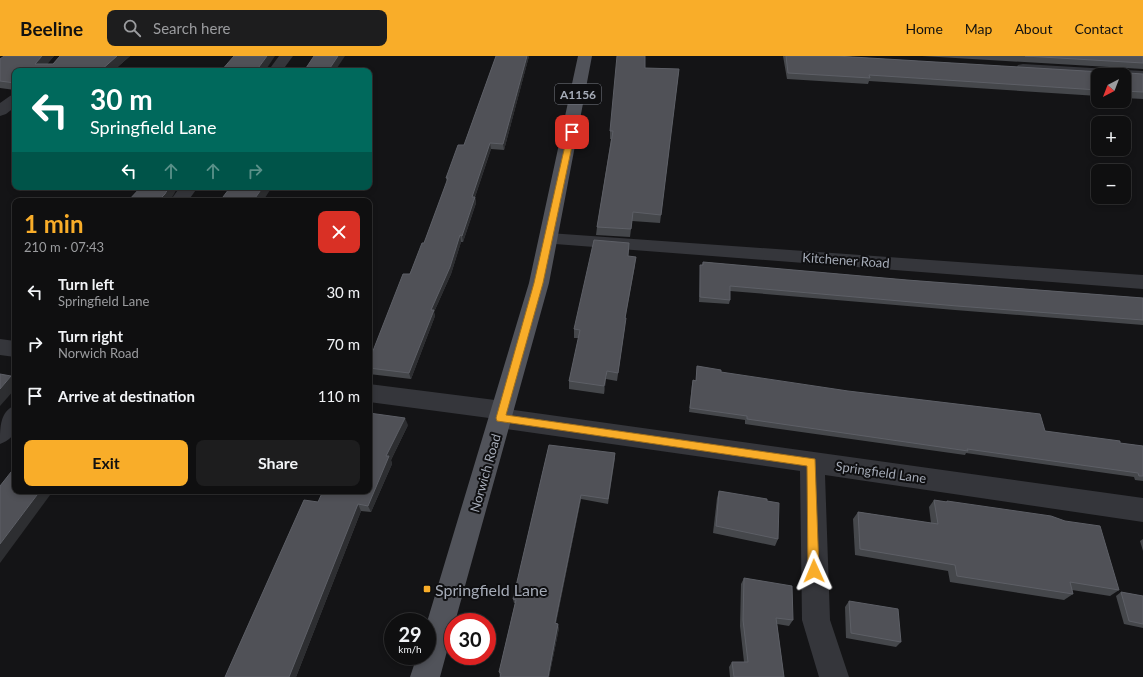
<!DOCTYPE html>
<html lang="en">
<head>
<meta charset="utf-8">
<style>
	body { margin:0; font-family:Lato,sans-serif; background:#1d1d1e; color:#f1f3f6; height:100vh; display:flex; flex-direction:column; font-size:15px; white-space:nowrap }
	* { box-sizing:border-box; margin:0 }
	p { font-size:13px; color:#9b9c9f }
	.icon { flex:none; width:22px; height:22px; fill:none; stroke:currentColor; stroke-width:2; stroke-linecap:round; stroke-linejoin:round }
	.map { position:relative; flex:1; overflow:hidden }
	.details { position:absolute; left:12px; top:142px; width:360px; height:296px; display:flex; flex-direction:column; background:#0f0f10; border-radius:8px; box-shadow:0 2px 6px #0003,0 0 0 1px #2f2f30 }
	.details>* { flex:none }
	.guide { position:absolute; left:12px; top:12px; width:360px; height:122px; border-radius:8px; box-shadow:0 2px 6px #0003,0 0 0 1px #2f2f30; background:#00695c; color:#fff; overflow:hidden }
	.needle { width:26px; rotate:222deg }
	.controls { position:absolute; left:1091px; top:12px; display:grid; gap:8px }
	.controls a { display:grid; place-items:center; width:40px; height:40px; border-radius:8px; background:#0f0f10; box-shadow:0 2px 6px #0003,0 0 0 1px #2f2f30; font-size:20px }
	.speed { position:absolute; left:384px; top:557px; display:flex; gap:8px; font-size:20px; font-weight:700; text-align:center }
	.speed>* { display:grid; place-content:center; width:52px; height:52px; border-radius:50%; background:#0f0f10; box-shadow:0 2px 6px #0003,0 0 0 1px #2f2f30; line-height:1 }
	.speed small { font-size:10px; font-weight:400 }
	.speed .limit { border:6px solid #d22; background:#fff; color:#111 }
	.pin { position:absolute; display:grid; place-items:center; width:34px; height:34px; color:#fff; margin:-17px; border-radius:8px; box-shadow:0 2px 6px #0006 }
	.me { position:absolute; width:44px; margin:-22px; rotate:359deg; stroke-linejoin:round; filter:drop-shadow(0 0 3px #0008) }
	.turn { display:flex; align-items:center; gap:14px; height:84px; padding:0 12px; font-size:18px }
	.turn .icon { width:52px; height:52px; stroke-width:2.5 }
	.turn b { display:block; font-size:28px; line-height:34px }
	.lanes { display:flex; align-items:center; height:38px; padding:0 12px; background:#0003; justify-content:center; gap:20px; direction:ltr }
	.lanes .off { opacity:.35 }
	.round { display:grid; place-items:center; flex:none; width:42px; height:42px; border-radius:8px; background:#1d1d1e }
	.head { display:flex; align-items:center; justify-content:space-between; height:68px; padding:0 12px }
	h1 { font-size:24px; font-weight:700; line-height:30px; color:#f9ad29 }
	.cta { display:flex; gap:8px; margin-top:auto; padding:8px 12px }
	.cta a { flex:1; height:46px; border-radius:8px; background:#f9ad29; color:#111; font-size:16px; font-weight:700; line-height:46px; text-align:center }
	.cta a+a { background:#1d1d1e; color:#f1f3f6 }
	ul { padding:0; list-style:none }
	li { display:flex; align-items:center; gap:12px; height:52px; padding:0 12px }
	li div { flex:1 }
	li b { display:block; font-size:15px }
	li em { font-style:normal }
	header { display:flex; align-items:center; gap:24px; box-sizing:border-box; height:56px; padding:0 20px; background:#f9ad29; color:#111 }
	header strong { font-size:19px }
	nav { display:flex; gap:22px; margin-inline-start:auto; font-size:14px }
	.search { width:280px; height:36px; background:#1d1d1e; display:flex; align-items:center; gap:10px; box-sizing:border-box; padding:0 14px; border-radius:8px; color:#9b9c9f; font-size:15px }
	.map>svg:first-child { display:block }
</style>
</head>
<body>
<header>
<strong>Beeline</strong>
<div class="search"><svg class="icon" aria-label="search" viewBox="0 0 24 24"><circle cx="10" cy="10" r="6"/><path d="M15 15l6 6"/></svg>Search here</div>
<nav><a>Home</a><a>Map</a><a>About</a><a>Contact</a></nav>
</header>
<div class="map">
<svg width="1143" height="621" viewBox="0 0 1143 621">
	<rect width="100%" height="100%" fill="#141416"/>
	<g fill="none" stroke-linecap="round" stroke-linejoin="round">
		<g fill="#35363b" fill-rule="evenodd">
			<polygon points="279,0 293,0 282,15 268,15"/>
			<polygon points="1023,8 1143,15 1143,23 1124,22 1124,19 1098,19 1098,21 1018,15 1016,12 1018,9"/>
			<polygon points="15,38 15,51 6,58 0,60 0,47 10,40"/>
			<polygon points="180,131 198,131 188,145 170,145"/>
			<polygon points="549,177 1143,219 1143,233 542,187 540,183 542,179"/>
			<polygon points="0,283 15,285 15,301 0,299"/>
			<polygon points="369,328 503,345 511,347 514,354 1143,442 1143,466 825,419 830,564 849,621 819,621 802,564 800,415 500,372 492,369 489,362 369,346"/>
			<path d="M15,349C15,367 20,381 0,388C0,370 0,356 15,349Z"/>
		</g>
		<polygon fill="#51535a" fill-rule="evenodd" points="578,0 592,0 549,227 455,566 453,566 453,573 440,621 410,621 417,600 427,600 427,566 529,227"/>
	</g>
	<g fill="#45474b">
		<polygon points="54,0 47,8 53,8 60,0 130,0 113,15 15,15 15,34 0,32 0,3"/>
		<polygon points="496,0 529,0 504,94 491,93 475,141 476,147 463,186 461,186 451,218 434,256 435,260 411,323 369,318 369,305 424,187 447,126 446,122 464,89"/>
		<polygon points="783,0 836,0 1102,16 1143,18 1143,43 1124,42 1124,19 1098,19 1098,40 869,25 868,28 787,23"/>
		<polygon points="922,0 1143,0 1143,13"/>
		<polygon points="645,12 679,13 660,167 632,165 630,181 596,179 597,171 611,83 610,83 610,75"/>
		<polygon points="628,200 635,209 625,262 625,270 617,325 606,323 604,338 569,333 569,325 579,282 574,282 574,273"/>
		<polygon points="703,206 907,224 1143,242 1143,269 955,254 730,235 730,244 729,248 699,246 700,213 700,209 702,209"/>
		<polygon points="697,310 721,316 1045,375 1120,387 1143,390 1143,425 1135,424 1134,421 966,397 965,399 745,368 745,364 689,356 692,328 693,324 696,324"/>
		<polygon points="408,369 391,404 392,408 371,456 361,455 296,621 225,621 318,446"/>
		<polygon points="549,389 615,402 608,448 581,443 556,567 559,572 549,621 500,621 500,620 499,616 515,547 514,547 513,543"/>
		<polygon points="719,435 767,445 778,483 775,490 713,477 717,442"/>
		<polygon points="934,444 946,446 947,445 1119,534 1110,540 1072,534 1073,538 1064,544 950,526 948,515 855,499 853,463 858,456 931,467 929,451"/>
		<polygon points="1143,483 1143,495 1140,485"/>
		<polygon points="744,522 793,564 789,570 777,568 784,621 730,621 729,611 732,606 744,606 740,570 741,528"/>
		<polygon points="1121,536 1143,540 1143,572 1124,568 1116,540"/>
		<polygon points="849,545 901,586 896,591 846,582 845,551"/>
	</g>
	<g fill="#2d2e31">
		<polygon points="42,0 54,0 41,15 35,8"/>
		<polygon points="117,0 130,0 113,15 100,15"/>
		<polygon points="267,0 275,0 265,15 256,15"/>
		<polygon points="338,0 345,0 335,15 328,15"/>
		<polygon points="527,0 529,0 504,94 503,88"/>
		<polygon points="490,87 491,93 475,141 476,147 463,186 462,180 472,141"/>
		<polygon points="169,131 178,131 170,145 158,145"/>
		<polygon points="263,131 272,131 263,145 253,145"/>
		<polygon points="460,179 461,186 451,218 434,256 435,260 411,323 409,317 431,254"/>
		<polygon points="636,201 635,209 624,270 625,262"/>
		<polygon points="607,315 606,323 604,338 604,330"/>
		<polygon points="11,320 15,324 15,333 0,350 0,333"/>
		<polygon points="405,362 408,369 391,404 392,408 371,456 368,450 386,400"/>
		<polygon points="40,435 53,435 0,507 0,488"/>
		<polygon points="581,439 581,443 555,571 555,567"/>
		<polygon points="358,448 361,455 296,621 289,621"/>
		<polygon points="558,568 559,572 549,621 548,621"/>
	</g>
	<g fill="#505157" stroke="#5d5f66">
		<polygon points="4,0 42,0 35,8 53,8 60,0 117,0 100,15 15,15 15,27 0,25 0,3"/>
		<polygon points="234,0 267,0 256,15 221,15"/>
		<polygon points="314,0 338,0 328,15 304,15"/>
		<polygon points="496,0 527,0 503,88 490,87 472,141 475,141 462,180 460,179 450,211 431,254 434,254 409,317 369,312 369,305 403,218 410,218 422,187 424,187 448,122 446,122 458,89 464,89"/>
		<polygon points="617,0 645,0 645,12 679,13 661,159 633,156 631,173 597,171 613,75 610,75"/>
		<polygon points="786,0 836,0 1102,16 1103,14 1126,14 1128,17 1143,18 1143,36 1124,35 1124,19 1098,19 1098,34 869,19 870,22 788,17"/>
		<polygon points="1025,0 1143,0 1143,7"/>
		<polygon points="141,131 169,131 165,138 158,145 128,145"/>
		<polygon points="228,131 263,131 253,145 220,145 229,133 227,133"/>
		<polygon points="594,184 629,187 628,200 636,201 625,262 626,262 618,317 607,315 604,330 569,325 580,274 574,273"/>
		<polygon points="703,206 907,224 1143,242 1143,264 957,250 730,230 730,244 700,241 700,209 703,209"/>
		<polygon points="697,310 721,314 721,316 848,335 1040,358 1045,375 1120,385 1120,387 1143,390 1143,420 1139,420 1138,417 967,393 968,395 747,363 747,360 690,352 693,324 696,325"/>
		<polygon points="0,318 11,320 0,333"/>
		<polygon points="369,357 405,362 386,400 389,400 368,450 358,448 289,621 225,621 304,444 318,446 323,435 369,435"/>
		<polygon points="549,389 615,397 608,443 581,439 555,567 558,568 548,621 500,621 501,617 499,616 516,544 513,543"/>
		<polygon points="15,411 15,435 40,435 0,488 0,430"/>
		<polygon points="719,435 767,443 767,445 779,447 778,483 716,470"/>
		<polygon points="934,444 947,446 947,445 1051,460 1065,465 1100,470 1119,534 1070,526 1073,538 957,520 955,509 860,493 858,456 938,468"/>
		<polygon points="744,522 792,530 793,564 776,562 784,621 734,621 732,606 748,606 743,564"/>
		<polygon points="1121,536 1143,540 1143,568 1129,565"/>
		<polygon points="849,545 898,553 901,586 851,577"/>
	</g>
	<polygon fill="#f9ad29" stroke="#a2701b" points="572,74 575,76 543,227 506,359 815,403 819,515 818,519 814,521 810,519 808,515 807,410 497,365 496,362 534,227 568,76"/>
	<rect fill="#f9ad29" stroke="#0f0f11" stroke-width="1.5" x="423" y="529" width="8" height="8" rx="2"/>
	<g text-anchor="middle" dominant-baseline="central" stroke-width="4" stroke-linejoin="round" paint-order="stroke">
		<rect fill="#0f0f11" stroke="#787c85" stroke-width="1" x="555" y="28" width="46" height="20" rx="3"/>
		<g font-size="12" font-weight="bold" fill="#a5abb7">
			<text x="578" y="38">A1156</text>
		</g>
		<g font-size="13" fill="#a5abb7" stroke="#0f0f11">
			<text transform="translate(846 204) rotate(4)">Kitchener Road</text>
			<text transform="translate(881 416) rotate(8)">Springfield Lane</text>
			<text transform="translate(485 417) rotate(-74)">Norwich Road</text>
		</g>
		<g font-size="16" fill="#a5abb7" stroke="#0f0f11" text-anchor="start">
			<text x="435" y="533">Springfield Lane</text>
		</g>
	</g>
</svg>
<div class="controls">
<a><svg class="needle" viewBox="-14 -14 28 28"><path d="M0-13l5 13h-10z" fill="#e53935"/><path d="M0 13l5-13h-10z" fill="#9b9c9f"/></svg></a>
<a>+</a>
<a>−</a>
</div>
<div class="speed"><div>29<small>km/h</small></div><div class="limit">30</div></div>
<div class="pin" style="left:572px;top:76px;background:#d93025"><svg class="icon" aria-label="arrive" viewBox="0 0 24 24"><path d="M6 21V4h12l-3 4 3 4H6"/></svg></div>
<svg class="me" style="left:814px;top:515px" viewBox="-20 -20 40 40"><path d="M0-17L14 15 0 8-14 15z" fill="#f9ad29" stroke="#fff" stroke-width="4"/></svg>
<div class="guide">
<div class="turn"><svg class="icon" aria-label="left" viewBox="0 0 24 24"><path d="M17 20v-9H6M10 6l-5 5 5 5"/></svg><div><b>30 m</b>Springfield Lane</div></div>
<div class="lanes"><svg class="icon" aria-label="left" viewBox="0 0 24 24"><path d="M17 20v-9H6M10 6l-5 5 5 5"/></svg><svg class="icon off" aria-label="ahead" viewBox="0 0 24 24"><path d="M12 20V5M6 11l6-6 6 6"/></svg><svg class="icon off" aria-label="ahead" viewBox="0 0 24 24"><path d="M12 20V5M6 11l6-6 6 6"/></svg><svg class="icon off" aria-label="right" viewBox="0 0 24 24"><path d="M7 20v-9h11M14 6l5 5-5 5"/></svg></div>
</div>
<section class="details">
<div class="head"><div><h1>1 min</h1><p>210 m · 07:43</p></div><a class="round" style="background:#d93025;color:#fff"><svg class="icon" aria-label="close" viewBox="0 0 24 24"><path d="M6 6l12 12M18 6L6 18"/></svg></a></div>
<ul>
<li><svg class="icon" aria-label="left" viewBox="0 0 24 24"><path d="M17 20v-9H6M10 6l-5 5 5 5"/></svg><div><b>Turn left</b><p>Springfield Lane</p></div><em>30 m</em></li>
<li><svg class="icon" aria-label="right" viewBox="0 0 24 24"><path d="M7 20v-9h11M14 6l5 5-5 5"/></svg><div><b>Turn right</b><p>Norwich Road</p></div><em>70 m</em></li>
<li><svg class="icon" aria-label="arrive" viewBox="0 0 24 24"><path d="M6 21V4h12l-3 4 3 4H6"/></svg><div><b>Arrive at destination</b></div><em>110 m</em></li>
</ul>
<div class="cta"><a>Exit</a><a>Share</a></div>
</section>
</div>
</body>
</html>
